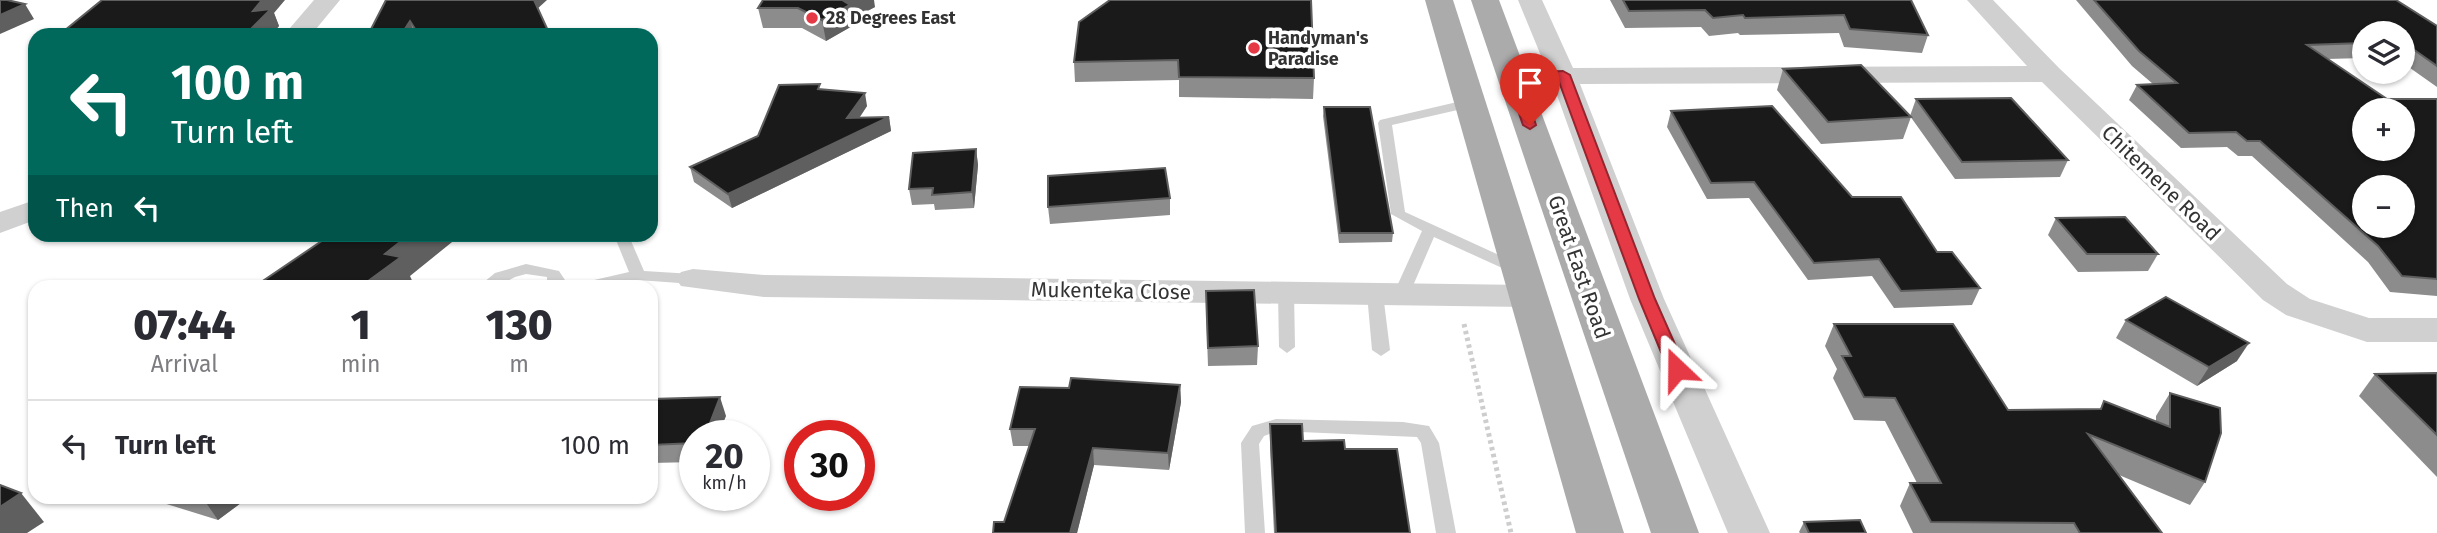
<!DOCTYPE html>
<html lang="en">
<head>
<meta charset="utf-8">
<style>
	body { margin:0; font-family:"Fira Sans",sans-serif; background:#f2f2f3; color:#2b2b33; height:100vh; display:flex; flex-direction:column; font-size:26px; white-space:nowrap }
	* { box-sizing:border-box; margin:0 }
	p { font-size:23px; color:#7c7c81 }
	.icon { flex:none; width:38px; height:38px; fill:none; stroke:currentColor; stroke-width:2; stroke-linecap:round; stroke-linejoin:round }
	.map { position:relative; flex:1; overflow:hidden }
	.panel { position:absolute; left:28px; top:280px; width:630px; height:224px; display:flex; flex-direction:column; background:#fff; border-radius:21px; box-shadow:0 2px 5px #0004 }
	.panel>* { flex:none }
	.top-card { position:absolute; left:28px; top:28px; width:630px; height:214px; border-radius:21px; box-shadow:0 2px 5px #0004; background:#00695c; color:#fff; overflow:hidden }
	.controls { position:absolute; left:2352px; top:21px; display:grid; gap:14px }
	.controls a { display:grid; place-items:center; width:63px; height:63px; border-radius:50%; background:#fff; box-shadow:0 2px 5px #0004; font-size:35px }
	.speed { position:absolute; left:679px; top:420px; display:flex; gap:14px; font-size:35px; font-weight:700; text-align:center }
	.speed>* { display:grid; place-content:center; width:91px; height:91px; border-radius:50%; background:#fff; box-shadow:0 2px 5px #0004; line-height:1 }
	.speed small { font-size:18px; font-weight:400 }
	.speed .limit { border:10px solid #d22; background:#fff; color:#111 }
	.pin { position:absolute; display:grid; place-items:center; width:60px; height:60px; color:#fff; margin:-72px -30px; border-radius:50% 50% 50% 0; rotate:-45deg; box-shadow:0 0 7px #0007 }
	.pin .icon { rotate:45deg }
	.me { position:absolute; width:77px; margin:-38px; rotate:337deg; stroke-linejoin:round; filter:drop-shadow(0 0 5px #0008) }
	.turn { display:flex; align-items:center; gap:24px; height:147px; padding:0 28px; font-size:32px }
	.turn .icon { width:91px; height:91px; stroke-width:2.5 }
	.turn b { display:block; font-size:49px; line-height:60px }
	.then { display:flex; align-items:center; height:66px; padding:0 28px; background:#0003; gap:14px; font-size:26px }
	.eta { display:flex; justify-content:space-evenly; align-items:center; height:119px; text-align:center }
	.eta b { font-size:42px; font-weight:800; line-height:49px }
	ul { padding:0; list-style:none }
	li { display:flex; align-items:center; gap:21px; height:91px; padding:0 28px; border-top:2px solid #e1e1e2 }
	li div { flex:1 }
	li b { display:block; font-size:26px }
	li em { font-style:normal }
	.map>svg:first-child { display:block }
</style>
</head>
<body>
<div class="map">
<svg width="2437" height="533" viewBox="0 0 2437 533">
	<rect width="100%" height="100%" fill="#fff"/>
	<g fill="none" stroke-linecap="round" stroke-linejoin="round">
		<polyline stroke="#cdcdcd" stroke-width="5" stroke-dasharray="3.5 3.5" stroke-linecap="butt" points="1464,324 1511,533"/>
		<g fill="#d0d0d0" fill-rule="evenodd">
			<polygon points="1470,99 1475,100 1475,106 1392,125 1405,212 1523,266 1525,269 1523,272 1511,272 1434,237 1409,295 1401,300 1395,299 1393,295 1422,231 1391,214 1378,123 1380,120"/>
			<polygon points="604,234 628,234 644,271 693,274 701,279 693,284 638,280 608,287 579,287 581,283 629,272 616,240"/>
			<polygon points="526,264 559,271 565,280 563,287 547,287 547,277 526,274 515,277 496,287 478,287 495,273"/>
			<polygon points="1286,288 1294,293 1295,347 1287,353 1279,347 1278,293"/>
			<polygon points="1375,289 1383,294 1390,350 1381,356 1372,350 1367,294"/>
			<polygon points="1276,419 1403,422 1429,426 1439,443 1456,533 1436,533 1421,443 1417,437 1277,431 1264,436 1259,444 1265,533 1245,533 1241,443 1252,426"/>
		</g>
		<g fill="#d0d0d0" fill-rule="evenodd">
			<polygon points="314,0 340,0 311,35 284,35"/>
			<polygon points="1518,0 1542,0 1573,68 2027,66 1967,0 1993,0 2059,68 2287,284 2310,299 2369,318 2437,318 2437,342 2367,342 2286,315 2263,300 2042,82 1580,84 1664,299 1770,533 1728,533 1630,299 1553,84 1503,82 1499,76 1503,70 1546,68"/>
			<polygon points="35,200 35,220 0,233 0,212"/>
			<polygon points="693,269 764,275 1529,285 1541,288 1546,296 1541,304 1529,307 764,297 681,286 676,279 681,272"/>
		</g>
		<g fill="#ababab" fill-rule="evenodd">
			<polygon points="1425,0 1453,0 1624,533 1576,533"/>
			<polygon points="1471,0 1499,0 1699,533 1651,533"/>
		</g>
	</g>
	<g fill="#8c8c8c">
		<polygon points="1110,0 1314,78 1313,99 1179,97 1179,80 1075,82 1074,62"/>
		<polygon points="1610,0 1911,0 1928,35 1922,53 1844,47 1839,33 1740,35 1738,33 1709,36 1701,27 1625,28"/>
		<polygon points="2076,0 2396,0 2437,26 2437,87 2403,63 2403,33 2364,33 2364,58 2327,59 2387,99 2437,99 2437,296 2390,292 2368,262 2252,156 2238,156 2227,147 2181,148 2129,100 2137,85 2153,84 2132,66"/>
		<polygon points="875,7 852,19 854,25 826,41 802,28 763,28 758,8"/>
		<polygon points="274,13 279,26 271,35 59,35"/>
		<polygon points="1783,69 1911,117 1903,139 1821,144 1777,90"/>
		<polygon points="821,89 867,106 860,117 889,117 891,131 732,208 694,182 690,167 758,136"/>
		<polygon points="1916,99 2068,160 2060,177 1955,179 1910,116"/>
		<polygon points="1324,107 1393,233 1392,242 1339,243 1323,116"/>
		<polygon points="1671,111 1852,197 1937,252 1980,288 1972,305 1894,308 1872,276 1808,280 1749,198 1707,199 1667,127"/>
		<polygon points="976,149 978,165 974,208 935,210 934,204 912,205 909,189"/>
		<polygon points="1170,198 1170,215 1050,224 1048,207"/>
		<polygon points="2056,218 2158,254 2148,271 2078,272 2048,235"/>
		<polygon points="1206,309 1258,346 1257,365 1208,366"/>
		<polygon points="2126,320 2237,361 2197,386 2116,338"/>
		<polygon points="1834,324 2008,410 2100,409 2104,401 2156,422 2156,416 2170,393 2205,482 2190,505 2119,475 2162,533 1913,533 1900,506 1910,483 1917,483 1885,421 1854,420 1833,378 1837,369 1825,346"/>
		<polygon points="2437,373 2437,477 2359,396 2375,374"/>
		<polygon points="1180,385 1181,402 1169,470 1094,465 1077,533 993,533 1004,522 1029,446 1013,446 1010,429 1069,388"/>
		<polygon points="651,399 726,416 695,436 695,462 651,463"/>
		<polygon points="1270,424 1303,441 1345,449 1410,533 1274,533 1270,449"/>
		<polygon points="144,497 249,497 218,520"/>
		<polygon points="1804,522 1866,533 1800,533 1799,532"/>
	</g>
	<g fill="#5f5f5f">
		<polygon points="262,0 285,0 274,13 279,26 271,35 245,35 253,11"/>
		<polygon points="533,0 547,0 536,10"/>
		<polygon points="846,0 874,0 875,7 852,19 854,25 826,41 822,20"/>
		<polygon points="25,4 34,19 0,34 0,15"/>
		<polygon points="410,21 416,35 401,35"/>
		<polygon points="865,93 867,106 850,131 847,118"/>
		<polygon points="889,117 891,131 732,208 728,194"/>
		<polygon points="976,149 978,165 974,208 972,192"/>
		<polygon points="410,234 462,234 410,276 415,287 360,287 385,254"/>
		<polygon points="2249,343 2237,361 2197,386 2209,367"/>
		<polygon points="1180,385 1181,402 1169,470 1168,453"/>
		<polygon points="720,397 726,416 718,436 705,436"/>
		<polygon points="1093,448 1094,465 1077,533 1070,533"/>
		<polygon points="21,493 44,522 27,533 0,533 0,507"/>
		<polygon points="202,497 249,497 218,520"/>
	</g>
	<g fill="#1a1a1a" stroke="#5f5f5f" stroke-width="2" fill-rule="evenodd">
		<polygon points="0,0 7,0 25,4 0,15"/>
		<polygon points="102,0 262,0 253,11 271,9 245,35 162,35 165,32 98,35 59,35"/>
		<polygon points="386,0 534,0 550,35 419,35 410,21 401,35 368,35"/>
		<polygon points="763,0 846,0 844,1 850,5 822,20 798,8 758,8"/>
		<polygon points="1110,0 1311,0 1314,78 1179,77 1178,60 1074,62 1079,22"/>
		<polygon points="1623,0 1911,0 1928,35 1850,29 1844,15 1745,18 1743,15 1713,18 1705,10 1629,11"/>
		<path d="M2094,0H2396L2437,26V66L2403,42V33H2364V43L2307,45L2387,99H2437V279L2402,276L2378,246L2260,141H2247L2236,132L2189,133L2137,85L2177,83L2139,51ZM2364,110H2403V149H2364ZM2364,187H2403V226H2364Z"/>
		<polygon points="1861,65 1911,117 1828,122 1783,69"/>
		<polygon points="820,84 818,89 865,93 847,118 889,117 728,194 690,167 758,136 779,85"/>
		<polygon points="2011,98 2068,160 1962,162 1916,99"/>
		<polygon points="1772,106 1852,197 1901,197 1937,252 1952,252 1980,288 1901,291 1879,259 1814,263 1754,182 1711,183 1671,111"/>
		<polygon points="1324,107 1370,107 1393,233 1340,233"/>
		<polygon points="976,149 972,192 932,195 933,188 909,189 913,153"/>
		<polygon points="1165,168 1170,198 1048,207 1048,176"/>
		<polygon points="2125,217 2158,254 2087,254 2056,218"/>
		<polygon points="332,234 410,234 385,254 401,257 360,287 254,287"/>
		<polygon points="1254,290 1258,346 1208,348 1206,291"/>
		<polygon points="2166,297 2249,343 2209,367 2126,320"/>
		<polygon points="1834,324 1953,324 2008,410 2101,409 2104,401 2170,427 2170,393 2220,408 2221,433 2205,482 2088,434 2162,533 2080,533 2074,523 1931,522 1910,483 1941,483 1895,398 1864,397 1842,356 1851,356"/>
		<polygon points="2437,373 2437,435 2375,374"/>
		<polygon points="1071,378 1180,385 1168,453 1093,448 1070,533 993,533 994,522 1004,522 1035,429 1010,429 1020,387 1069,388"/>
		<polygon points="720,397 705,436 695,436 695,443 651,445 651,399"/>
		<polygon points="1270,424 1302,424 1303,441 1344,440 1345,449 1397,449 1410,533 1276,533"/>
		<polygon points="0,485 21,493 0,507"/>
		<polygon points="1860,520 1866,533 1809,533 1804,522"/>
	</g>
	<polygon fill="#e63946" stroke="#96252e" stroke-width="2" points="1563,71 1570,75 1655,299 1686,369 1683,373 1671,373 1668,369 1639,299 1558,79 1521,80 1536,125 1530,129 1523,125 1506,76 1508,73"/>
	<g fill="#e63946" stroke="#fff" stroke-width="2.5">
		<circle cx="812" cy="18" r="7"/>
		<circle cx="1254" cy="48" r="7"/>
	</g>
	<g text-anchor="middle" dominant-baseline="central" stroke-width="7" stroke-linejoin="round" paint-order="stroke">
		<g font-size="18" font-weight="bold" fill="#333" stroke="#fff" text-anchor="start">
			<text x="826" y="18">28 Degrees East</text>
			<text x="1268" y="38">Handyman's<tspan x="1268" dy="21">Paradise</tspan></text>
		</g>
		<g font-size="21" fill="#333" stroke="#fff">
			<text transform="translate(2161 183) rotate(44)">Chitemene Road</text>
			<text transform="translate(1579 267) rotate(71)">Great East Road</text>
			<text transform="translate(1111 291) rotate(1)">Mukenteka Close</text>
		</g>
	</g>
</svg>
<div class="controls">
<a><svg class="icon" aria-label="layers" viewBox="0 0 24 24"><path d="M12 4l9 5-9 5-9-5zM3 14l9 5 9-5"/></svg></a>
<a>+</a>
<a>−</a>
</div>
<div class="speed"><div>20<small>km/h</small></div><div class="limit">30</div></div>
<div class="pin" style="left:1530px;top:125px;background:#d93025"><svg class="icon" aria-label="arrive" viewBox="0 0 24 24"><path d="M6 21V4h12l-3 4 3 4H6"/></svg></div>
<svg class="me" style="left:1677px;top:369px" viewBox="-20 -20 40 40"><path d="M0-17L14 15 0 8-14 15z" fill="#e63946" stroke="#fff" stroke-width="4"/></svg>
<div class="top-card">
<div class="turn"><svg class="icon" aria-label="left" viewBox="0 0 24 24"><path d="M17 20v-9H6M10 6l-5 5 5 5"/></svg><div><b>100 m</b>Turn left</div></div>
<div class="then">Then<svg class="icon" aria-label="left" viewBox="0 0 24 24"><path d="M17 20v-9H6M10 6l-5 5 5 5"/></svg></div>
</div>
<section class="panel">
<div class="eta">
<div><b>07:44</b><p>Arrival</p></div>
<div><b>1</b><p>min</p></div>
<div><b>130</b><p>m</p></div>
</div>
<ul>
<li><svg class="icon" aria-label="left" viewBox="0 0 24 24"><path d="M17 20v-9H6M10 6l-5 5 5 5"/></svg><div><b>Turn left</b></div><em>100 m</em></li>
</ul>
</section>
</div>
</body>
</html>
